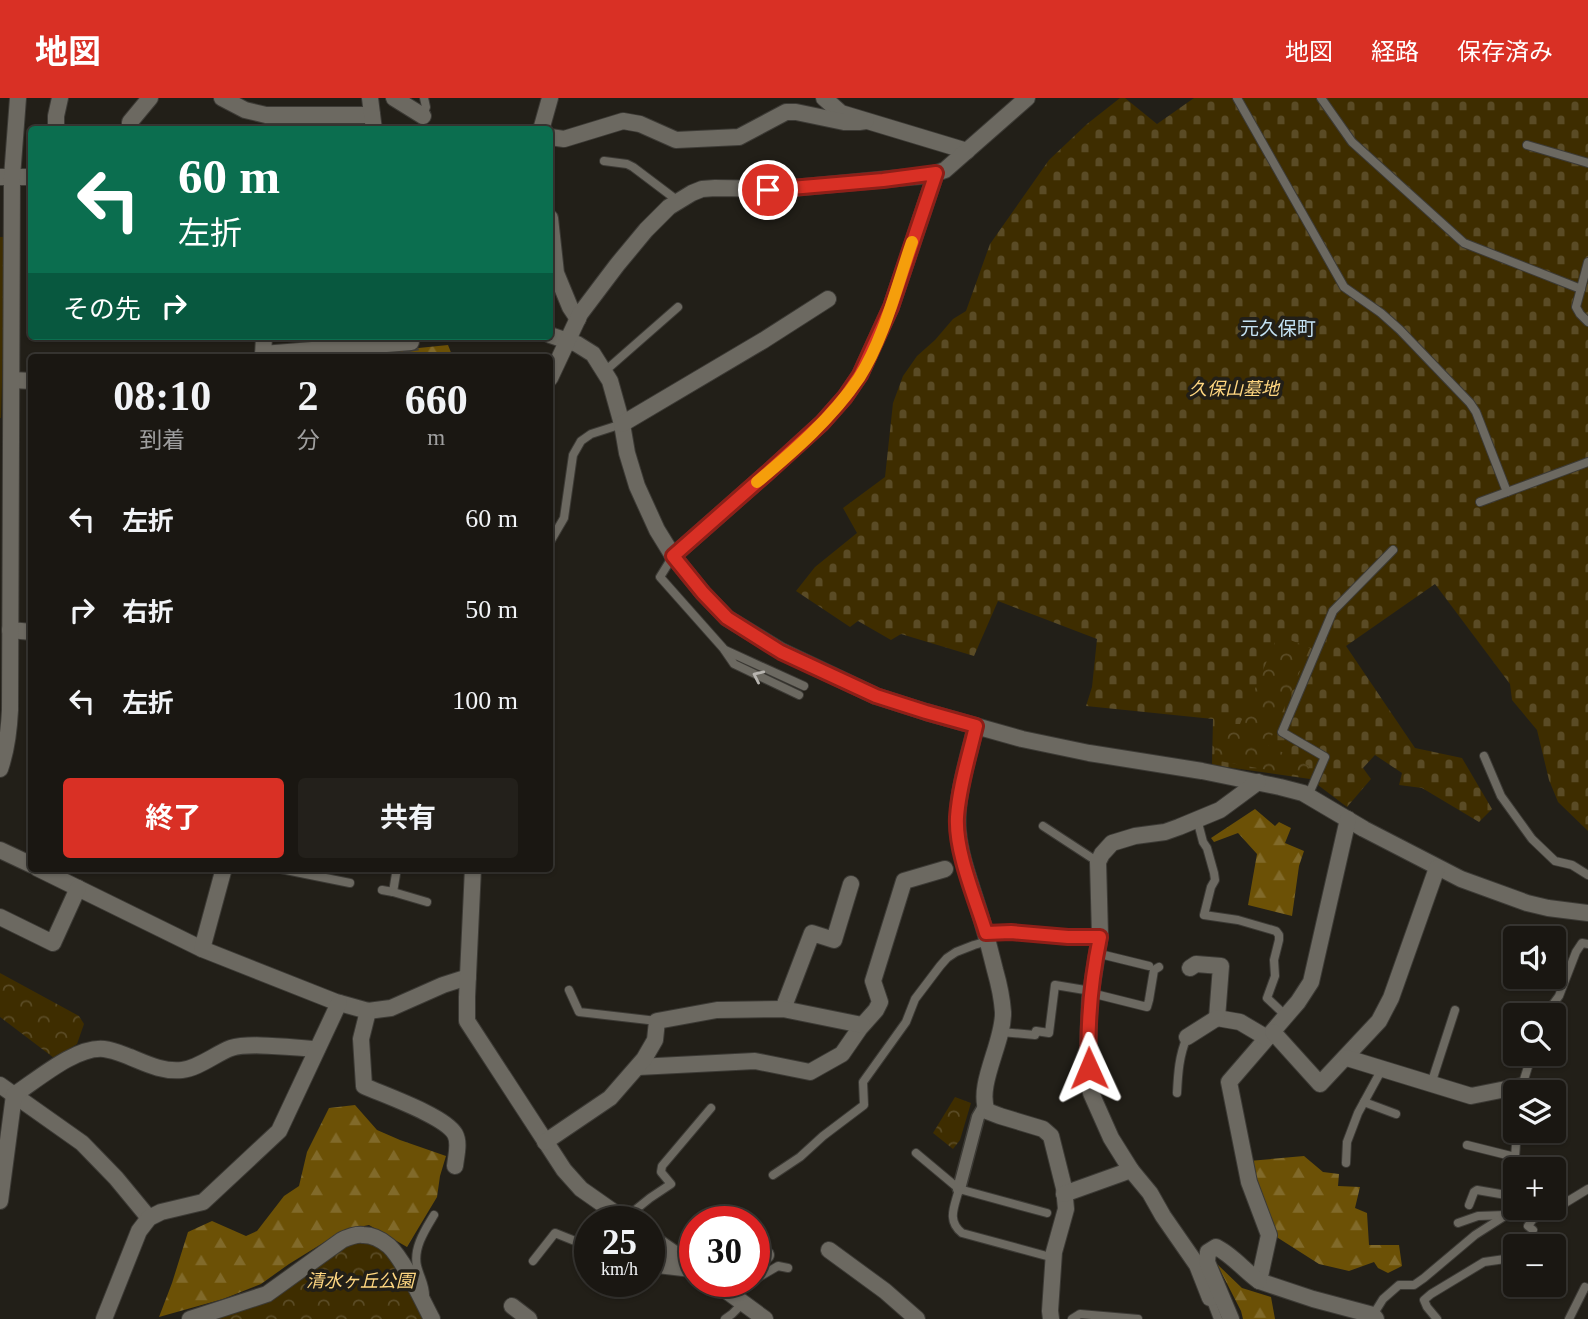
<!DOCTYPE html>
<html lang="ja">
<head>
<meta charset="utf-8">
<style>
	body { margin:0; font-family:"Times New Roman","Noto Sans JP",serif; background:#23201b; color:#f1f3f6; height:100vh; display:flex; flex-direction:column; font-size:26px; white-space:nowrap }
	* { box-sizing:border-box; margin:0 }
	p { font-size:23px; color:#9f9f9f }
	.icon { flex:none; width:38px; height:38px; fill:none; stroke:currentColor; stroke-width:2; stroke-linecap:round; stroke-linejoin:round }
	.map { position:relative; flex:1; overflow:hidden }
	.details { position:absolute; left:28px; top:256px; width:525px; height:518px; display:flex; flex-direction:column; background:#1a1712; border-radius:7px; box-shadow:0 2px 5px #0004,0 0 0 2px #383632 }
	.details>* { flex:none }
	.top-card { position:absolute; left:28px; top:28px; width:525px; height:214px; border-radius:7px; box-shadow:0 2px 5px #0004,0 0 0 2px #383632; background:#0b6e4f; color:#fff; overflow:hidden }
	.tools { position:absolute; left:1503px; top:828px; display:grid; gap:14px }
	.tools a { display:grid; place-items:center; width:63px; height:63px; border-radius:7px; background:#1a1712; box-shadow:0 2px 5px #0004,0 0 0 2px #383632; font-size:35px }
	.speed { position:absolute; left:574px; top:1108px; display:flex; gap:14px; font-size:35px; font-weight:700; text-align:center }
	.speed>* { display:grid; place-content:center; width:91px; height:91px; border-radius:50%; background:#1a1712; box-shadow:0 2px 5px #0004,0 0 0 2px #383632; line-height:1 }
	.speed small { font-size:18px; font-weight:400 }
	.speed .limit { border:10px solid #d22; background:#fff; color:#111 }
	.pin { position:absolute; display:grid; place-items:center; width:60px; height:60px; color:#fff; margin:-30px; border:4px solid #fff; border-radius:50%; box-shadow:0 2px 7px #0007 }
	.me { position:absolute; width:77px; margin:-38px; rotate:359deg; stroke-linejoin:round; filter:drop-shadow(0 0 5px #0008) }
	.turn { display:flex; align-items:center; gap:24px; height:147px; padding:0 35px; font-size:32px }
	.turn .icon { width:91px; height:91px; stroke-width:2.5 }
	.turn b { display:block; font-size:49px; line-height:60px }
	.then { display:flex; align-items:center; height:66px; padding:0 35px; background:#0003; gap:14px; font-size:26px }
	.eta { display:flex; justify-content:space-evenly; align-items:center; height:119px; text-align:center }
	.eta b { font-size:42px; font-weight:700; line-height:49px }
	.cta { display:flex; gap:14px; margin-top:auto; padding:14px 35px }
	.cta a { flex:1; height:80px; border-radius:7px; background:#d93025; color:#fff; font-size:28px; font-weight:700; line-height:80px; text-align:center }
	.cta a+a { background:#23201b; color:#f1f3f6 }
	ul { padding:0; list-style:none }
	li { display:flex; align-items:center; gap:21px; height:91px; padding:0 35px }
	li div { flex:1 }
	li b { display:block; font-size:26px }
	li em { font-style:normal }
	header { display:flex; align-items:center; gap:42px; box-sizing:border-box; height:98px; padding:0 35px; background:#d93025; color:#fff }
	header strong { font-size:33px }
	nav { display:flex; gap:38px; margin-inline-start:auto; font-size:24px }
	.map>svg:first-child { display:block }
</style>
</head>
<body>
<header>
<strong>地図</strong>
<nav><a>地図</a><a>経路</a><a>保存済み</a></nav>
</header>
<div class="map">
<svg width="1588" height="1221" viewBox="0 0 1588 1221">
	<defs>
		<pattern id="forest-firs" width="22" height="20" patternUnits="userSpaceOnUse" patternTransform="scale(1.75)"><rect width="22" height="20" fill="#6c5106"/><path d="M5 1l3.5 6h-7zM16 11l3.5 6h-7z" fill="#816a2a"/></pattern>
		<pattern id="cemetery-stones" width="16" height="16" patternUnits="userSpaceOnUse" patternTransform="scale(1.75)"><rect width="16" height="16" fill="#3e2d00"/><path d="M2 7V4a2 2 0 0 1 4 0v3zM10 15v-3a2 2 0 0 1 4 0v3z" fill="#5a4b25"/></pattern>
		<pattern id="park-crowns" width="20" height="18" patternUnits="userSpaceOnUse" patternTransform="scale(1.75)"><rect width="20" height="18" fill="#3e2d00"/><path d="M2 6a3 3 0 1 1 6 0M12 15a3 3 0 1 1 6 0" fill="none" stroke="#5a4b25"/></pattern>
	</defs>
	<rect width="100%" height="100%" fill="#221f18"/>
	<g fill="url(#forest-firs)">
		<polygon points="448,247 452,257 451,259 360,259 360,256"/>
		<polygon points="1255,711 1275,728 1279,724 1291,730 1285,745 1304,753 1299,768 1292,818 1248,807 1257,756 1238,735 1214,744 1211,740"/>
		<polygon points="355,1007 377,1032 400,1042 446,1058 440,1078 437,1099 407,1149 369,1127 344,1132 289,1166 261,1186 223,1201 159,1219 172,1185 188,1134 212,1123 246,1138 257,1133 284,1098 299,1088 307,1054 329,1010"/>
		<polygon points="1304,1058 1323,1074 1339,1076 1338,1088 1360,1089 1355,1110 1367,1115 1369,1147 1399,1147 1402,1168 1388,1175 1378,1170 1374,1164 1349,1173 1319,1166 1275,1138 1249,1063"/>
		<polygon points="1217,1166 1242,1190 1271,1199 1275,1221 1243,1221 1241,1213"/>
	</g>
	<polygon fill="url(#cemetery-stones)" points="1120,0 1125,0 1157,26 1194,0 1588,0 1588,733 1558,704 1549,682 1537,632 1512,602 1510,586 1435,486 1346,548 1415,650 1462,660 1492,711 1479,724 1422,690 1399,687 1402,675 1375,657 1363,670 1371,681 1347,709 1310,681 1212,667 1213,621 1086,608 1092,589 1097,541 998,503 974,558 901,536 891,542 858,523 850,529 796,493 815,469 857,435 843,410 885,379 893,305 903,278 917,258 935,242 953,221 966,213 990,146 1049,62 1087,26"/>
	<g fill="url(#park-crowns)">
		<polygon points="0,139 6,139 1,320 0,320"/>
		<polygon points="1278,537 1310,550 1268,647 1309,668 1306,679 1214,662 1218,626 1240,626"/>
		<polygon points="0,875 79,918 84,926 77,946 54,960 0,919"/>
		<polygon points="955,999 971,1005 960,1042 953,1051 933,1035"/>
		<polygon points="357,1143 370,1145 389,1157 427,1221 210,1221 330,1156"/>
	</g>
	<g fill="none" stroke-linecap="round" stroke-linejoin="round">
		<polyline stroke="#403d37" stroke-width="16" stroke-dasharray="16 8" stroke-linecap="butt" points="408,238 412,259"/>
		<defs>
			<g id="service">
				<polyline points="1237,0 1344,189 1381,215 1400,232 1470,305 1476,314 1507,394"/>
				<polyline points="1321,0 1352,44 1464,145 1581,191"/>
				<polyline points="423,18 426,9 424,0"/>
				<polyline points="1527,47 1588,65"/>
				<polyline points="604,63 627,66 633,69 678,103"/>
				<polyline points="1588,164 1576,209 1580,216 1588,224"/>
				<polyline points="605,273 678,209"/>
				<polyline points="1480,404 1588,364"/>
				<polyline points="550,444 564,420 573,357 581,343 591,336 622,326"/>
				<polyline points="673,458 660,479 723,550 734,566 799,597"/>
				<polyline points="725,552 804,588"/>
				<polyline points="1484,658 1501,698 1532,741 1555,763 1572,767 1588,777"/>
				<polyline points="1308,698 1325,659 1282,634 1333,513 1393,452"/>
				<polyline points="1197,721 1203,744 1207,750 1214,775 1215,782 1211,789 1204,817 1238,822 1276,833 1279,837 1279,842 1274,862 1275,878 1267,900 1286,918"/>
				<polyline points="1043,728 1098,764"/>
				<polyline points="276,770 350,785"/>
				<polyline points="382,792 393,794 397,770"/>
				<polyline points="393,794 427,804"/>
				<polyline points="986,835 1011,834 1068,839 1099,839"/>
				<polyline points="1096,855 1149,868"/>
				<polyline points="569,892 579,914 657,923"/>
				<polyline points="1091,895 1147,909 1149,902 1154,872 1159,869"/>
				<polyline points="1545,917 1559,898 1576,854 1582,845 1588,846"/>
				<polyline points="1001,934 1035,937 1036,933 1049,935 1055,887 1091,893"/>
				<polyline points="1431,986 1455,912"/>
				<polyline points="1521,991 1532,956"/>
				<path d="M1177,995C1178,975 1179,958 1187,939"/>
				<polyline points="1364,1004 1396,1016"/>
				<polyline points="1467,1047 1515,1059"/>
				<polyline points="916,1055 959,1091 1047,1115"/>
				<polyline points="1346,1065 1347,1044 1358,1015 1382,971"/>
				<polyline points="773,1077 800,1059 823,1038 864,1007 863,984 906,924 915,901 940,868 947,860 956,854 974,847 988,843"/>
				<path d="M959,1091C955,1108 946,1122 962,1135L1054,1160"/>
				<polyline points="1469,1107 1474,1094 1477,1092 1512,1098"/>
				<polyline points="624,1121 650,1100 671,1086 661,1074 662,1068 711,1010"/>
				<polyline points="1458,1125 1478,1118 1506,1117"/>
				<polyline points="1533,1132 1528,1128 1533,1121 1565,1105 1588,1091"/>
				<polyline points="533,1163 555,1135 590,1149"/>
				<polyline points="754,1182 778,1168 788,1170"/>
				<polyline points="733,1197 753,1183"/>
				<path d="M425,1200C426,1188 420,1180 417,1168C413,1150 425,1132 434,1117"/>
				<polyline points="1210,1200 1218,1221"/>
				<polyline points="1373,1217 1383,1201 1399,1187 1414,1187 1424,1180 1475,1137 1511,1114 1517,1032"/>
				<polyline points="725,1221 732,1216 743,1205"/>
				<polyline points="1072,1221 1080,1216 1138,1221"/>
				<polyline points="1437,1221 1427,1209 1424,1202 1431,1196 1484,1164 1505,1161"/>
				<polyline points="1569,1221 1585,1189"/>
			</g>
			<polyline id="pedestrian" points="959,1091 978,1019 985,1007"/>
			<g id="minor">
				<polyline points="222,0 245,12 266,17 372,17"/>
				<polyline points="370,0 374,32"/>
				<polyline points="394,0 423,18"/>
				<polyline points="824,0 841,15 967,53"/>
				<polyline points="56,32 56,18 60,0"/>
				<polyline points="130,32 130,24 150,0"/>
				<polyline points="541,32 550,0"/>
				<polyline points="550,39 564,41 623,23 640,26 676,42 739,39 786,14 796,14 844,24 859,24 866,23"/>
				<polyline points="0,79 32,79"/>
				<polyline points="550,120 556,175 570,209 578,221"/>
				<polyline points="550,237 577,246 593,256 610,283 622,326 627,355 637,388 657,432 673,458 703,495 727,520 781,553 876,598 926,614 1022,641 1089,655 1202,673 1280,689 1303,695 1364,731 1461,781 1527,805 1548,810 1588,815"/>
				<polyline points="263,256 411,244 410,238"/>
				<polyline points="263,259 264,238"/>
				<polyline points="550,280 580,216 617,167 646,132 669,109 692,95 702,91 715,90 782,91 931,77 945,72 1027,0"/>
				<polyline points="12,282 32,283"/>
				<polyline points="622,326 764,242 828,201"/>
				<polyline points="673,458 766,376 822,325 845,299 860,277 891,209 936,75"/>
				<polyline points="10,532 32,534"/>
				<path d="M976,628C968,660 955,700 958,733C960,756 968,778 975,800C983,824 989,848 995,872C999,886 1002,900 1003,914C1004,944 976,987 987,1013L1000,1018L1043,1031L1051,1038L1064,1090L1066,1111L1054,1154L1050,1213L1051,1221"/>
				<path d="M0,671C7,651 9,633 10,612L12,79L18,0"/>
				<polyline points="1348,721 1311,884 1298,904 1229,984 1249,1084 1269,1137 1259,1183 1313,1201 1373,1217 1376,1221"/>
				<polyline points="0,752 32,767"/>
				<polyline points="37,770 202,851 336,904 368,913 391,910 443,887 468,879"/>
				<polyline points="473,770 467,899 467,923 564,1072 581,1091 628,1124"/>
				<polyline points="0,819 53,845 78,790"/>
				<polyline points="202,851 224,770"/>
				<polyline points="1190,870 1196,866 1221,868 1217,920 1240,924 1267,940"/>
				<polyline points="783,911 812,835 834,842 851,786"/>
				<path d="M368,913L361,941L364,988C384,997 445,1018 455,1036C460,1045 456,1058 455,1068"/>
				<polyline points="1273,934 1320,986 1379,923 1391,900 1437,770"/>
				<polyline points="1187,939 1217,920"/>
				<polyline points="1347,960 1471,998 1521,988"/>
				<polyline points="638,969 755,963 810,974 842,956 860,930 876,912 880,904 873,883 904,783 945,771"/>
				<polyline points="0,987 82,1045 116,1080 149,1120"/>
				<polyline points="545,1044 610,1000 644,961 655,942 657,923 717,912 783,911 862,927"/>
				<polyline points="1064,1096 1131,1072"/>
				<path d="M0,1103L14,997C37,982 76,948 104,951C113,952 122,956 130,959C147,966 163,974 182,972C199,970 215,956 231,950C250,944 295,950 317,951"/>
				<polyline points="649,1138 695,1170"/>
				<polyline points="754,1150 766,1157"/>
				<polyline points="829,1152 885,1193 917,1221"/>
				<polyline points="649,1166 692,1171"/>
				<polyline points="713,1183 765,1221"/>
				<polyline points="1210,1200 1197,1167 1163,1118 1150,1095 1131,1072 1111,1040 1091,995 1088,946 1090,900 1100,837 1098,764 1102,756 1112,745 1135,738 1165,734 1179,729 1220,712 1258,684"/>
				<polyline points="512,1208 529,1221"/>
				<polyline points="104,1221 139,1133 149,1120 161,1114 203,1104 279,1033 339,905"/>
				<path d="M190,1221L267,1196L342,1142C349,1139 356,1136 363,1137C372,1137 382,1142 389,1148C404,1162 422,1202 432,1221"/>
				<path d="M1231,1221L1207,1164L1208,1154L1216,1149C1231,1156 1245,1173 1259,1183"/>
			</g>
		</defs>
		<use href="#service" stroke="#3c3a35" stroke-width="10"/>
		<use href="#pedestrian" stroke="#3c3a35" stroke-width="15"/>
		<use href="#minor" stroke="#3c3a35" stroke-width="18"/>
		<use href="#service" stroke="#6c6961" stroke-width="8"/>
		<use href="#pedestrian" stroke="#6c6961" stroke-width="12"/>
		<use href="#minor" stroke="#6c6961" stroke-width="16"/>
	</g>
	<defs><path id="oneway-chevron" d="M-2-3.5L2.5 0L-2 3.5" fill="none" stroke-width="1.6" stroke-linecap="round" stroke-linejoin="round" transform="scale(1.75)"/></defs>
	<use stroke="#b8b5b0" href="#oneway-chevron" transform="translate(758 578) rotate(-155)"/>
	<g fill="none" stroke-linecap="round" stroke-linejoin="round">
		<defs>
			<path id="route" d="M768,92L883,82L936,75L891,209L860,277L845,299L822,325L766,376L673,458L703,495L727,520L781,554L876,598L926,614L976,628C969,658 959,689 957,719C955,754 976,802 986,835L1011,834L1068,839H1100C1091,882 1087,926 1089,970"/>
		</defs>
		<use href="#route" stroke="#8d1f18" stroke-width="18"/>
		<use href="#route" stroke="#d93025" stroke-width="12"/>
		<path stroke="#f59e0b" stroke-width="12" d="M757,384C794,353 832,320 859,280C884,241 897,187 912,144"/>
	</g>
	<g text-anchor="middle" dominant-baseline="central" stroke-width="7" stroke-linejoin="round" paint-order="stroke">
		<g font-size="18" font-style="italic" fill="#ffd781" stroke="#221f18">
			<text x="1234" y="291">久保山墓地</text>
			<text x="360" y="1183">清水ヶ丘公園</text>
		</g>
		<g font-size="19" fill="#c4e2f4" stroke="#221f18">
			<text x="1278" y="230">元久保町</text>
		</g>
	</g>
</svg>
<div class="tools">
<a><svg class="icon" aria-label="sound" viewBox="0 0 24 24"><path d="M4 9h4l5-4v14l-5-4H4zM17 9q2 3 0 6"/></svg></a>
<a><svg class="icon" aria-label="search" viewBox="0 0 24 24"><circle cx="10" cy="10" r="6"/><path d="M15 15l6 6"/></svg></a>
<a><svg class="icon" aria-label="layers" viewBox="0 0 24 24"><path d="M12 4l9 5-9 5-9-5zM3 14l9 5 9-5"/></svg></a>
<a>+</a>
<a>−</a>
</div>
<div class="speed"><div>25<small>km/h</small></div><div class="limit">30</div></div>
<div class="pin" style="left:768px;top:92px;background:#d93025"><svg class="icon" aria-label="arrive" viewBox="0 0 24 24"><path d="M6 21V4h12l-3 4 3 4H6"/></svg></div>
<svg class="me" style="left:1089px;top:970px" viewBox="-20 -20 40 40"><path d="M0-17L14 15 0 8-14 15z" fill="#d93025" stroke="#fff" stroke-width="4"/></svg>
<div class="top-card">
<div class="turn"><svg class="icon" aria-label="left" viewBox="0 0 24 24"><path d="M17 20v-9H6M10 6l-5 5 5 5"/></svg><div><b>60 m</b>左折</div></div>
<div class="then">その先<svg class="icon" aria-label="right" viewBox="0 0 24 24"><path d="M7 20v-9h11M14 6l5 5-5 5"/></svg></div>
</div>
<section class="details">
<div class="eta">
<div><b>08:10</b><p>到着</p></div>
<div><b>2</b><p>分</p></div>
<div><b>660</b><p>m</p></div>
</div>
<ul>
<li><svg class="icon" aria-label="left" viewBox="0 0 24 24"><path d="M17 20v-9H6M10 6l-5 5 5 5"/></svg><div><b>左折</b></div><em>60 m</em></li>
<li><svg class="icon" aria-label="right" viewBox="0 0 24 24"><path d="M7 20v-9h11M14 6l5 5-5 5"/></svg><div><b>右折</b></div><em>50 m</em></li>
<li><svg class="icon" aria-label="left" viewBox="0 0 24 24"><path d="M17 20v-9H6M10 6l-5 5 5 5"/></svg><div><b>左折</b></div><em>100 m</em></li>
</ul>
<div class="cta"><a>終了</a><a>共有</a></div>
</section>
</div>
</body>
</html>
